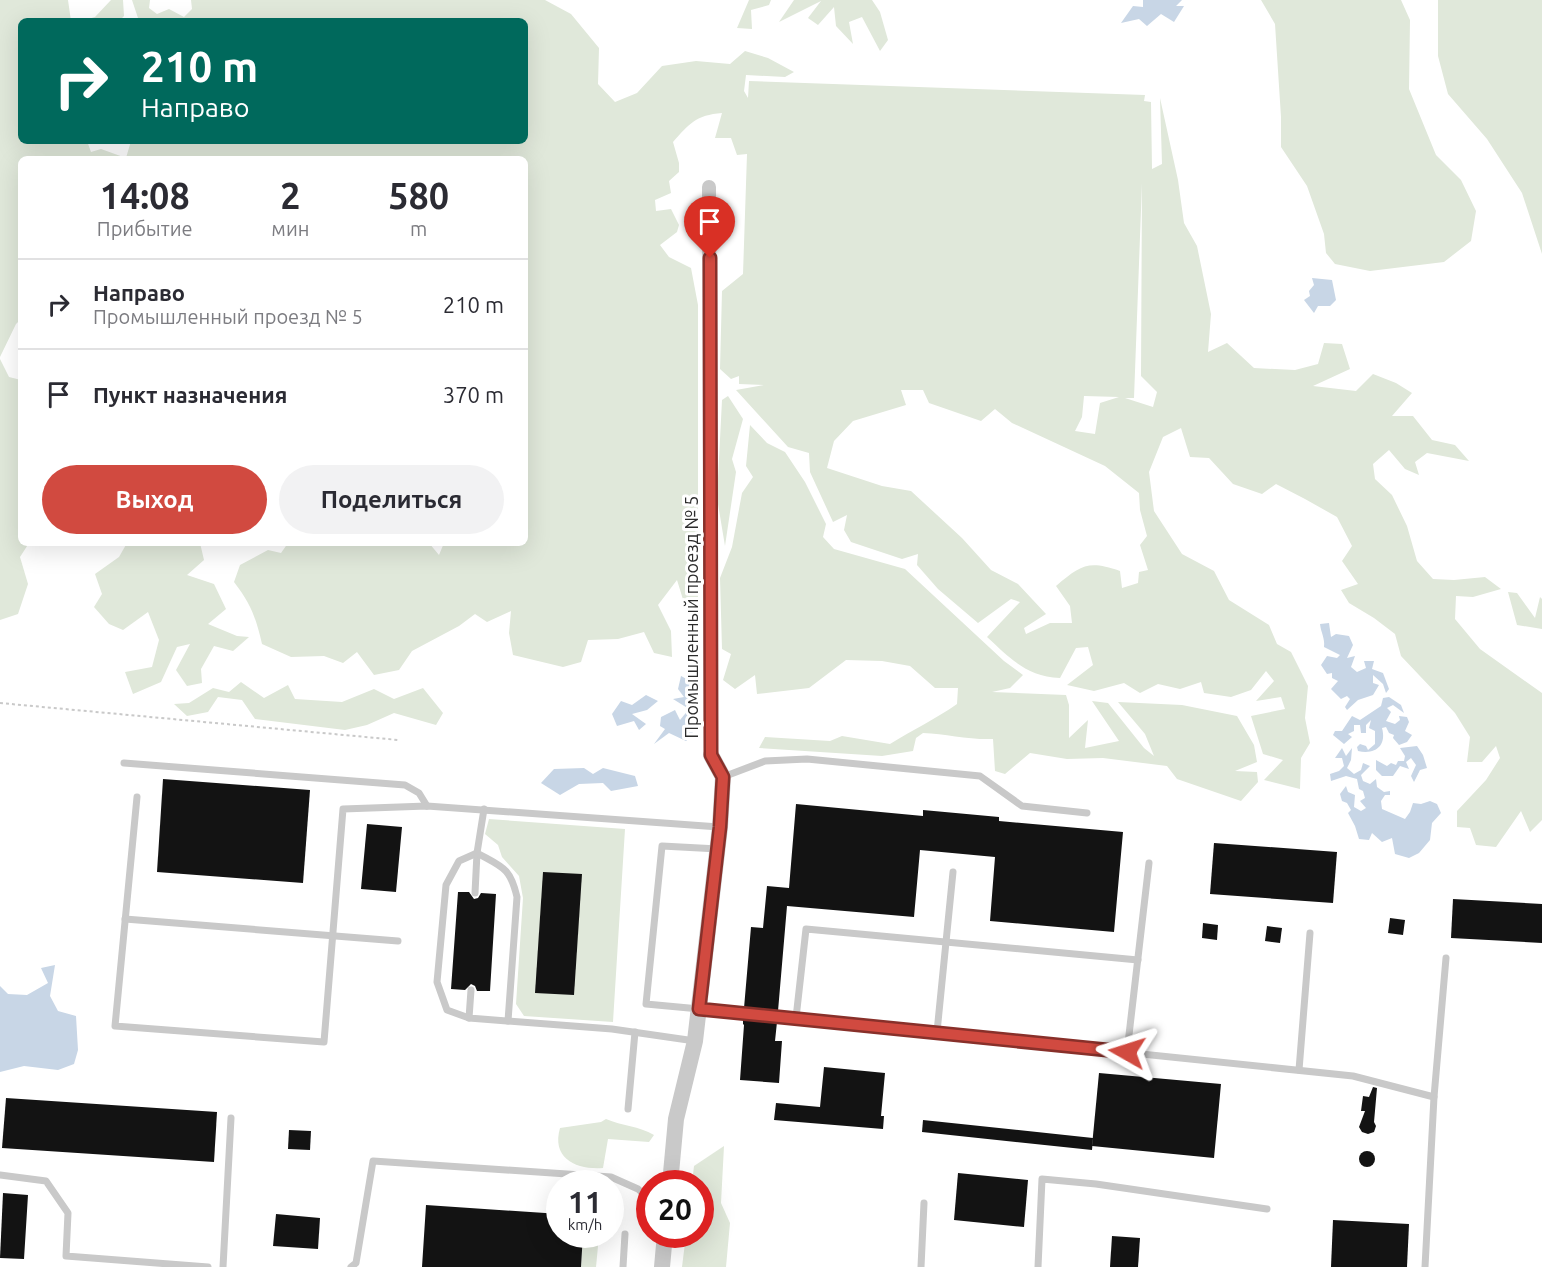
<!DOCTYPE html>
<html lang="ru">
<head>
<meta charset="utf-8">
<style>
	body { margin:0; font-family:Ubuntu,sans-serif; background:#f2f2f3; color:#2b2b33; height:100vh; display:flex; flex-direction:column; font-size:22px; white-space:nowrap }
	* { box-sizing:border-box; margin:0 }
	p { font-size:20px; color:#7c7c81 }
	.icon { flex:none; width:33px; height:33px; fill:none; stroke:currentColor; stroke-width:2; stroke-linecap:round; stroke-linejoin:round }
	.map { position:relative; flex:1; overflow:hidden }
	.drawer { position:absolute; left:18px; top:156px; width:510px; height:390px; display:flex; flex-direction:column; background:#fff; border-radius:9px; box-shadow:0 6px 24px #0002 }
	.drawer>* { flex:none }
	.guide { position:absolute; left:18px; top:18px; width:510px; height:126px; border-radius:9px; box-shadow:0 6px 24px #0002; background:#00695c; color:#fff; overflow:hidden }
	.speed { position:absolute; left:546px; top:1170px; display:flex; gap:12px; font-size:30px; font-weight:700; text-align:center }
	.speed>* { display:grid; place-content:center; width:78px; height:78px; border-radius:50%; background:#fff; box-shadow:0 6px 24px #0002; line-height:1 }
	.speed small { font-size:15px; font-weight:400 }
	.speed .limit { border:9px solid #d22; background:#fff; color:#111 }
	.pin { position:absolute; display:grid; place-items:center; width:51px; height:51px; color:#fff; margin:-62px -26px; border-radius:50% 50% 50% 0; rotate:-45deg; box-shadow:0 0 6px #0007 }
	.pin .icon { rotate:45deg }
	.me { position:absolute; width:66px; margin:-33px; rotate:276deg; stroke-linejoin:round; filter:drop-shadow(0 0 4px #0008) }
	.turn { display:flex; align-items:center; gap:21px; height:126px; padding:0 24px; font-size:27px }
	.turn .icon { width:78px; height:78px; stroke-width:2.5 }
	.turn b { display:block; font-size:42px; line-height:51px }
	.eta { display:flex; justify-content:space-evenly; align-items:center; height:102px; text-align:center }
	.eta b { font-size:36px; font-weight:600; line-height:42px }
	.cta { display:flex; gap:12px; margin-top:auto; padding:12px 24px }
	.cta a { flex:1; height:69px; border-radius:36px; background:#d14a40; color:#fff; font-size:24px; font-weight:600; line-height:69px; text-align:center }
	.cta a+a { background:#f2f2f3; color:#2b2b33 }
	ul { padding:0; list-style:none }
	li { display:flex; align-items:center; gap:18px; height:90px; padding:0 24px; border-top:2px solid #e1e1e2 }
	li div { flex:1 }
	li b { display:block; font-size:22px }
	li em { font-style:normal }
	.map>svg:first-child { display:block }
</style>
</head>
<body>
<div class="map">
<svg width="1542" height="1267" viewBox="0 0 1542 1267">
	<rect width="100%" height="100%" fill="#fff"/>
	<g fill="#e0e8da" fill-rule="evenodd">
		<path d="M0,0H68L71,21H21V141H87L91,152L101,149L126,158L131,141H525V21H139L132,0H150L149,8L157,14L169,9L184,17L192,9L191,0H545L571,14L599,48L598,84L615,102L637,93L662,66L696,61L730,64L745,51L768,58L794,72L785,77L746,75L744,91L748,98L749,81L1145,95L1144,101L1151,102L1152,169L1162,164L1160,98L1178,180L1184,223L1197,246L1211,314L1208,352L1227,343L1254,368L1295,370L1318,364L1324,343L1342,344L1350,369L1313,386L1356,391L1373,374L1396,383L1412,393L1392,416H1413L1432,440L1455,445L1469,461L1427,453L1415,462L1419,475L1405,469L1389,450L1373,464L1375,479L1392,495L1407,526L1417,561L1433,579L1454,580L1485,577L1501,589L1473,597L1456,596L1455,619L1480,649L1542,693V820L1530,832L1521,811L1496,847L1476,845L1470,828L1457,827V811L1486,780L1500,758L1496,746L1482,762H1467L1470,737L1455,713L1401,656L1395,634L1374,618L1349,603L1341,590L1358,584L1342,561L1352,546L1337,517L1305,499L1276,484L1262,494L1233,484L1209,458L1190,457L1181,428L1163,437L1149,472L1154,511L1182,554L1214,571L1229,600L1269,625L1277,644L1291,652L1308,686L1305,718L1310,743L1301,758L1300,789L1264,780L1283,760L1263,754L1251,716L1285,709L1281,697L1256,701L1274,681L1266,671L1251,690L1231,697L1204,693L1201,682L1180,689L1158,684L1140,693L1124,683L1094,691L1067,685L1093,665L1088,647L1076,648L1060,678C1026,676 1011,659 987,637L1020,602L1011,599L978,623L938,589L917,565L918,554L902,559L851,542L844,530L847,515L833,522L810,472L809,453L788,447L736,390L764,385L739,384V376L731,379L720,369L722,291L743,274L747,154L737,155L731,138H715L722,113C696,115 689,124 673,142L679,163V172L669,181L671,193L655,200L656,211L671,209L679,225L677,232L660,245L669,257L691,268L698,305V613L685,606L677,580L658,605L671,631L672,657L654,653L644,632L618,639L588,640L581,662L563,667L513,655L509,633L511,611L487,622L475,614L459,626L412,651L399,670L374,675L357,652L343,663L324,656L291,657L262,644C256,618 251,604 234,582L240,565L268,550L281,553L288,543H429L439,555L444,543H525V159H21V319L16,324L0,357ZM1142,183L1141,376L1157,392L1153,407L1125,398H1134ZM901,390H923L929,403L981,421L995,409L1012,423L1105,466L1139,493L1140,510L1147,536L1140,545L1148,570L1139,572L1138,583L1122,588L1120,571C1088,560 1081,565 1056,586L1070,606L1072,623H1050L1026,634L1024,628L1046,614L1018,584L991,570L962,538L911,491L882,486L827,468L834,441L853,421L906,405ZM1084,396L1119,397L1100,403L1095,434L1075,431L1082,417Z"/>
		<polygon points="111,0 123,0 124,16 119,21 81,21 95,17"/>
		<polygon points="749,0 771,0 769,5 751,10 752,29 737,28"/>
		<polygon points="794,0 872,0 880,12 888,40 880,51 862,17 849,22 853,44 836,26 834,7 818,25 808,18 821,1 779,22"/>
		<polygon points="1261,0 1401,0 1410,20 1409,89 1436,155 1461,180 1476,211 1471,241 1444,262 1370,271 1335,264 1326,253 1324,234 1307,186 1281,147 1281,117 1275,24"/>
		<polygon points="1438,0 1542,0 1542,254 1522,193 1487,139 1448,94 1438,56"/>
		<polygon points="0,359 9,377 21,380 21,543 29,543 20,557 28,584 18,614 0,620"/>
		<polygon points="728,396 743,419 732,459 736,472 725,546 717,498 722,400"/>
		<path d="M750,425L767,443L785,452L805,482L826,524L823,537L834,549L905,569L1004,661L1023,675L1010,688L992,692L1066,695L1069,705V738L1088,720L1085,748L1119,741L1092,701L1108,703L1144,748L1154,756L1145,734L1118,702L1182,705L1237,716L1254,745L1257,762L1235,771L1257,772L1258,782L1241,801L1177,779L1167,766L1103,758L1067,759L1030,753L1005,774L995,771L993,739C970,740 946,734 923,733L916,738L913,751L882,756L759,748L765,737L830,741L842,736L890,744C912,730 936,719 957,704L958,688H935L910,666L882,661L846,660L809,688L757,694L755,675L735,689L723,680L731,654L722,649L720,578L732,547L742,493L753,477L746,466Z"/>
		<polygon points="127,543 200,543 204,560 187,575 214,584 226,609 208,624 237,636 249,637 233,651 214,646 201,669 202,683 187,686 176,670 190,644 177,647 161,682 133,694 125,672 152,667 159,640 148,612 123,630 109,624 94,607 102,594 95,574 119,557"/>
		<polygon points="1508,592 1517,593 1535,618 1540,597 1542,599 1542,629 1517,625"/>
		<polygon points="241,682 264,698 288,685 295,699 342,702 374,689 394,699 423,688 443,713 436,725 394,713 367,725 345,730 255,719 242,700 218,697 208,712 187,716 174,704 189,703 213,688 229,692"/>
		<polygon points="489,819 625,829 613,1022 524,1016 516,1004 523,898 519,876 502,857 498,845 485,834"/>
		<path d="M606,1119C622,1126 639,1126 654,1135L649,1142L608,1139L603,1168C577,1170 551,1159 560,1128L601,1122Z"/>
		<polygon points="724,1146 721,1203 730,1223 726,1267 682,1267 686,1235 700,1234 700,1184 692,1183 694,1166"/>
		<polygon points="583,1235 599,1235 596,1267 581,1267"/>
	</g>
	<g fill="#c8d6e6">
		<polygon points="1143,0 1182,0 1176,6 1184,6 1174,22 1161,14 1147,26 1139,19 1121,23 1133,6 1143,7"/>
		<polygon points="1312,278 1332,280 1336,300 1330,306 1318,306 1314,313 1304,300 1310,296 1309,291 1314,285"/>
		<path d="M1329,623L1331,637L1336,634L1349,636L1353,645L1347,658L1355,656L1351,667L1357,672L1366,668L1364,661H1374L1372,669L1383,673L1389,689L1386,693L1383,684L1373,675V683L1379,685L1373,695L1358,700L1347,710L1345,707L1350,699L1347,696L1341,699L1331,689L1338,681L1332,678V673L1327,674L1321,665L1327,656L1337,658L1340,655L1324,647C1325,638 1321,633 1320,624Z"/>
		<polygon points="681,676 694,683 695,713 690,721 693,734 686,741 669,733 654,744 665,729 660,726 661,717 675,710 680,720 689,709 673,699 684,697 678,689"/>
		<polygon points="646,695 658,701 647,710 632,714 646,724 639,730 634,721 617,726 612,714 621,701 632,705"/>
		<path d="M1389,697L1401,705L1404,713L1393,705L1387,708L1391,712L1386,721L1395,724L1400,720L1399,716L1407,717L1409,722L1405,731L1412,735L1407,742L1399,745L1393,738L1394,735L1389,733L1386,727L1382,728C1387,746 1375,755 1358,751L1357,747L1360,744L1366,746L1368,750L1375,744V731L1369,728L1371,720L1366,725V733H1361L1360,725H1354V731L1348,734L1352,737L1344,744L1333,735L1335,731H1342L1352,716L1360,720L1381,706L1383,698Z"/>
		<polygon points="1417,746 1423,755 1427,768 1420,770 1414,782 1411,776 1416,765 1411,758 1406,762 1409,769 1400,766 1393,776 1382,776 1376,770 1376,760 1387,766 1391,763 1396,765 1398,761 1404,761 1405,756 1400,748"/>
		<polygon points="1342,748 1346,756 1352,748 1351,760 1347,768 1354,774 1361,770 1363,763 1370,766 1361,775 1363,781 1370,784 1376,779 1377,787 1384,792 1390,791 1390,795 1385,795 1381,801 1382,809 1405,819 1410,812 1413,803 1421,804 1430,801 1437,804 1441,813 1432,823 1430,840 1419,853 1409,858 1395,854 1392,838 1382,842 1372,833 1369,840 1359,839 1355,826 1348,813 1351,810 1347,803 1342,801 1340,794 1346,786 1348,792 1355,795 1354,807 1361,811 1366,808 1360,801 1365,798 1363,791 1359,789 1357,779 1346,776 1331,781 1330,774 1339,771 1344,766 1342,758 1335,758"/>
		<polygon points="584,768 593,774 603,768 635,776 638,786 611,791 603,783 579,784 560,795 541,783 554,769"/>
		<polygon points="55,965 50,996 58,1011 76,1016 78,1050 74,1064 58,1070 24,1066 0,1072 0,986 8,994 27,995 48,983 41,968"/>
	</g>
	<g fill="#131313">
		<polygon points="163,779 310,790 303,883 157,872"/>
		<polygon points="796,804 923,816 923,810 999,817 999,821 1123,832 1114,932 990,921 995,857 920,850 914,917 787,906 778,1011 744,1008 751,927 763,928 767,886 789,888"/>
		<polygon points="367,824 402,827 396,892 361,889"/>
		<polygon points="1214,843 1337,852 1333,903 1210,894"/>
		<polygon points="543,872 582,874 574,995 535,993"/>
		<polygon points="458,892 469,892 474,899 478,898 481,893 496,894 490,991 477,991 475,986 471,984 465,990 451,989"/>
		<polygon points="1453,899 1542,904 1542,943 1451,938"/>
		<polygon points="1390,918 1405,920 1403,935 1388,933"/>
		<polygon points="1203,923 1218,925 1217,940 1202,938"/>
		<polygon points="1267,926 1282,928 1280,943 1265,941"/>
		<polygon points="743,1019 777,1022 775,1041 782,1041 779,1083 740,1080 744,1025 743,1024"/>
		<polygon points="824,1067 885,1073 881,1116 884,1116 883,1129 774,1120 776,1103 820,1107"/>
		<polygon points="1099,1073 1221,1084 1214,1158 1092,1146"/>
		<polygon points="1373,1087 1377,1088 1374,1122 1376,1126 1374,1132 1368,1134 1362,1132 1359,1127 1365,1111 1361,1111 1363,1096 1369,1097"/>
		<polygon points="6,1098 217,1112 214,1162 2,1148"/>
		<polygon points="923,1120 1093,1138 1092,1150 922,1132"/>
		<polygon points="289,1130 311,1131 310,1150 288,1149"/>
		<circle cx="1367" cy="1159" r="8"/>
		<polygon points="958,1173 1028,1180 1024,1227 954,1220"/>
		<polygon points="3,1193 28,1195 24,1259 0,1258"/>
		<polygon points="426,1205 560,1214 560,1234 583,1234 581,1267 422,1267"/>
		<polygon points="276,1214 320,1218 318,1249 273,1246"/>
		<polygon points="1333,1220 1409,1224 1407,1267 1331,1267"/>
		<polygon points="1112,1236 1140,1238 1138,1267 1110,1267"/>
	</g>
	<g fill="none" stroke-linecap="round" stroke-linejoin="round">
		<polyline stroke="#c9c9c9" stroke-width="2" stroke-dasharray="3 3" stroke-linecap="butt" points="0,703 398,740"/>
		<g stroke="#c9c9c9" stroke-width="7">
			<polyline points="124,763 405,785 419,793 427,806"/>
			<polyline points="723,777 765,761 807,759 980,776 1022,806 1087,813"/>
			<polyline points="137,797 115,1026 324,1042 343,809 427,806 719,827"/>
			<polyline points="718,849 662,846 646,1004 796,1018 1353,1076 1434,1097"/>
			<polyline points="475,893 477,853 484,809"/>
			<polyline points="125,919 398,941"/>
			<polyline points="471,990 469,1018 612,1029 695,1041"/>
			<path d="M469,1018L447,1010L437,982L446,885L459,861L477,853C502,867 510,867 517,897L508,1021"/>
			<polyline points="796,1018 806,929 1138,960"/>
			<polyline points="937,1032 953,872"/>
			<polyline points="1127,1052 1149,863"/>
			<polyline points="1299,1070 1310,933"/>
			<polyline points="628,1109 635,1032"/>
			<polyline points="0,1175 46,1181 68,1213 66,1256 208,1267"/>
			<polyline points="223,1267 231,1118"/>
			<polyline points="351,1267 356,1263 373,1161 611,1177 638,1189 650,1200"/>
			<polyline points="623,1267 625,1234"/>
			<polyline points="921,1267 924,1203"/>
			<polyline points="1038,1267 1042,1179 1096,1184 1267,1209"/>
			<polyline points="1425,1267 1434,1097 1446,958"/>
		</g>
		<polyline stroke="#c9c9c9" stroke-width="14" points="709,187 711,755"/>
		<g stroke="#c9c9c9" stroke-width="16">
			<polyline points="670,1184 676,1119 695,1041 720,827 723,777 711,755"/>
			<polyline points="662,1267 665,1234"/>
		</g>
	</g>
	<g fill="none" stroke-linecap="round" stroke-linejoin="round">
		<defs>
			<polyline id="route" points="710,258 711,755 723,777 720,827 699,1009 1127,1052"/>
		</defs>
		<use href="#route" stroke="#88302a" stroke-width="15"/>
		<use href="#route" stroke="#d14a40" stroke-width="10"/>
	</g>
	<g text-anchor="middle" dominant-baseline="central" stroke-width="6" stroke-linejoin="round" paint-order="stroke">
		<g font-size="18" fill="#2c2c2c" stroke="#fff">
			<text transform="translate(691 617) rotate(-90)">Промышленный проезд № 5</text>
		</g>
	</g>
</svg>
<div class="speed"><div>11<small>km/h</small></div><div class="limit">20</div></div>
<div class="pin" style="left:710px;top:258px;background:#d93025"><svg class="icon" aria-label="arrive" viewBox="0 0 24 24"><path d="M6 21V4h12l-3 4 3 4H6"/></svg></div>
<svg class="me" style="left:1127px;top:1052px" viewBox="-20 -20 40 40"><path d="M0-17L14 15 0 8-14 15z" fill="#d14a40" stroke="#fff" stroke-width="4"/></svg>
<div class="guide">
<div class="turn"><svg class="icon" aria-label="right" viewBox="0 0 24 24"><path d="M7 20v-9h11M14 6l5 5-5 5"/></svg><div><b>210 m</b>Направо</div></div>
</div>
<section class="drawer">
<div class="eta">
<div><b>14:08</b><p>Прибытие</p></div>
<div><b>2</b><p>мин</p></div>
<div><b>580</b><p>m</p></div>
</div>
<ul>
<li><svg class="icon" aria-label="right" viewBox="0 0 24 24"><path d="M7 20v-9h11M14 6l5 5-5 5"/></svg><div><b>Направо</b><p>Промышленный проезд № 5</p></div><em>210 m</em></li>
<li><svg class="icon" aria-label="arrive" viewBox="0 0 24 24"><path d="M6 21V4h12l-3 4 3 4H6"/></svg><div><b>Пункт назначения</b></div><em>370 m</em></li>
</ul>
<div class="cta"><a>Выход</a><a>Поделиться</a></div>
</section>
</div>
</body>
</html>
